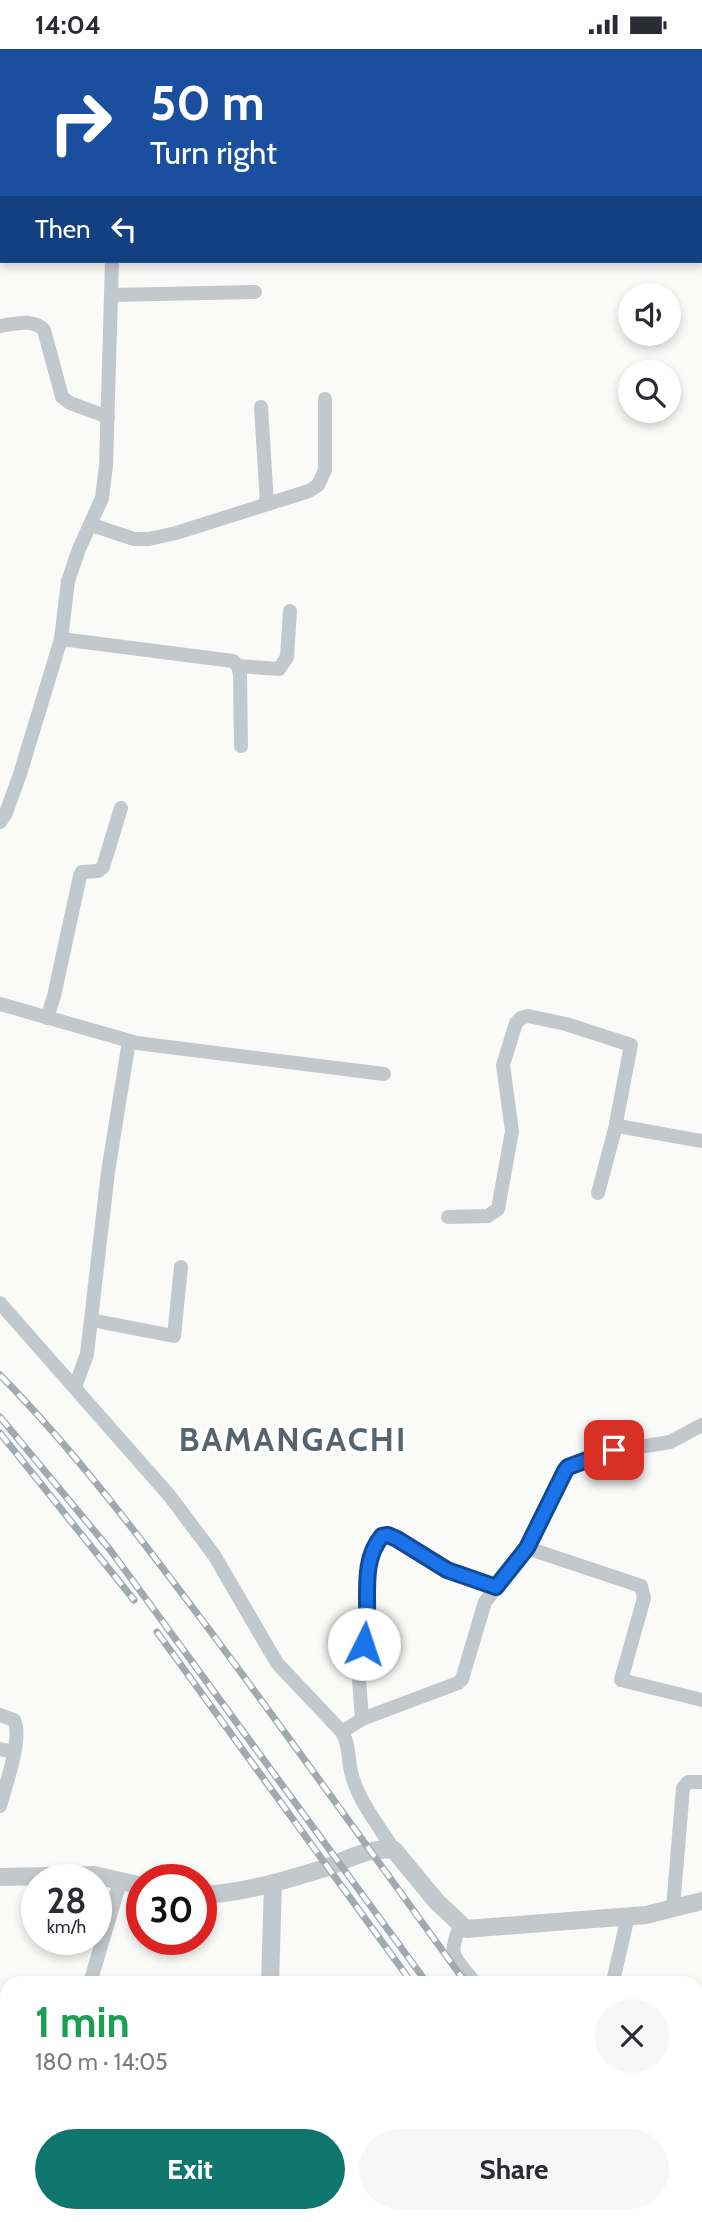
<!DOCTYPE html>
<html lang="en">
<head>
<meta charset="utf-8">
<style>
	body { margin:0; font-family:Cabin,sans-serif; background:#f7f7f7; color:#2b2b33; height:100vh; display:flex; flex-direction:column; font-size:26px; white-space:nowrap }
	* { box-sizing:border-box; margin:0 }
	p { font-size:23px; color:#7c7c81 }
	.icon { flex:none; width:38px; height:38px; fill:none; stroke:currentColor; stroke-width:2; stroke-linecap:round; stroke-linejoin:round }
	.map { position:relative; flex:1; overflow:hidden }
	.panel { position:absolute; left:0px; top:1927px; width:704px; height:247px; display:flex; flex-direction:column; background:#fff; border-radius:21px 21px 0 0; box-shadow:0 4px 10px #0003 }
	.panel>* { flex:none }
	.banner { position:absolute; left:0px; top:0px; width:704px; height:214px; box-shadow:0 4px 10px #0003; background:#1a4fa0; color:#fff; overflow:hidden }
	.tools { position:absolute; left:618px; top:234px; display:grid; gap:14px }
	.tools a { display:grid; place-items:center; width:63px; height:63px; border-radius:50%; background:#fff; box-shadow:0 4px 10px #0003; font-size:35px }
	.speed { position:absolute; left:21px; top:1815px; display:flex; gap:14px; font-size:35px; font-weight:700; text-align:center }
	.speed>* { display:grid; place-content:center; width:91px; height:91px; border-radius:50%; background:#fff; box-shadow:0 4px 10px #0003; line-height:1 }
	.speed small { font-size:18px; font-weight:400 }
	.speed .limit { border:10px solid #d22; background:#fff; color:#111 }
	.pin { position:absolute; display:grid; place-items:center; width:60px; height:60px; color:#fff; margin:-30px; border-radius:14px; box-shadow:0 4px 10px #0006 }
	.me { position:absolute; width:77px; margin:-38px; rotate:4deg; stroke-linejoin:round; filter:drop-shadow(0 0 5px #0008) }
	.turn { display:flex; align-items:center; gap:24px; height:147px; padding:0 35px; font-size:32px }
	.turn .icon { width:91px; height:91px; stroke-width:2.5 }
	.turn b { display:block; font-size:49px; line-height:60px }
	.then { display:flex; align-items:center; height:66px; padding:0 35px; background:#0003; gap:14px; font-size:26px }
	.round { display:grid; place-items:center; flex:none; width:74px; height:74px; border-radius:37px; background:#f7f7f7 }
	.headline { display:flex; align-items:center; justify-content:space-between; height:119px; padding:0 35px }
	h1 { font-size:42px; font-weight:700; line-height:52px; color:#1e9e55 }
	.cta { display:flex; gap:14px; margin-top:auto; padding:14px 35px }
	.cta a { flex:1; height:80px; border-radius:42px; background:#0f766e; color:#fff; font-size:28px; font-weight:700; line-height:80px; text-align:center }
	.cta a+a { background:#f7f7f7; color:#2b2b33 }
	.status { display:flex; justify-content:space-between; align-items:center; height:49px; padding:0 35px; background:#fff; direction:ltr }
	.status svg { height:19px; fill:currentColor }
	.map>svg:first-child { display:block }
</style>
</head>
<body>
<div class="status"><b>14:04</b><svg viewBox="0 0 49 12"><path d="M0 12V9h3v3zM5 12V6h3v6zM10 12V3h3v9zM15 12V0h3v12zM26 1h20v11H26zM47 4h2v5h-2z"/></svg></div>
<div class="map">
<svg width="702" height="2173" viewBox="0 0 702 2173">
	<rect width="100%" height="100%" fill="#fafaf8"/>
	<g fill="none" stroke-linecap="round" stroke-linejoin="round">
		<g stroke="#c3c8cc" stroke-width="14">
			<polyline points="344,0 346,2"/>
			<polyline points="283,2 291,0"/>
			<polyline points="0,30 2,30"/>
			<polyline points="0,161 2,161"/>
			<polyline points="111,246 255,243"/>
			<path d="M0,277C15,275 33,269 44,281L62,348L70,354L108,368"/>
			<polyline points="261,358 267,455"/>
			<polyline points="92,476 134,490 149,490 176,484 309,442 318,436 325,421 325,350"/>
			<polyline points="61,590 233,612 238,617 240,625 241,697"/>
			<polyline points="238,617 279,620 287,608 290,562"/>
			<polyline points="0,773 6,764 20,725 61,590 68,532 79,500 102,449 106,417 112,212"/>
			<polyline points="0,955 137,994 384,1025"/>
			<polyline points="47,969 54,947 80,827 82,823 98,822 103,818 121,759"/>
			<polyline points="598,1144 616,1076"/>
			<polyline points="448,1168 488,1167 498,1160 512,1082 503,1016 516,974 521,969 528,967 566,975 631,996 616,1074 618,1077 702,1092"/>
			<path d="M0,1254L169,1446L214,1506L277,1614L342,1683C351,1698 347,1714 353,1730C361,1755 380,1779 394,1801"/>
			<polyline points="91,1271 174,1287 181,1218"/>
			<polyline points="75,1338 87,1305 108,1123 129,992"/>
			<polyline points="527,1499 641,1537 644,1549 621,1631 702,1651"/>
			<path d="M0,1666L14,1671C23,1689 5,1738 0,1757"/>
			<polyline points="362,1670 358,1617 368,1579 366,1546 372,1504 382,1487 388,1487 397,1490 447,1521 496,1538"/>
			<polyline points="342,1683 362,1670 458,1634 462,1630 485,1553 527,1499 568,1418 609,1403 670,1393 702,1376"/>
			<polyline points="0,1700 14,1703"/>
			<polyline points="673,1859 683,1739 688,1733 702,1733"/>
			<path d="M461,1875C446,1909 455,1907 475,1934"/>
			<polyline points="90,1934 120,1833"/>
			<polyline points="617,1934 614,1928 628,1867"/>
			<polyline points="696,1963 702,1965"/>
			<polyline points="0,2004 7,2005"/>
			<polyline points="0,2125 7,2126"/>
			<polyline points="336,2166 351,2173"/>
			<polyline points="646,2166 651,2173"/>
			<polyline points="35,2173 36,2166"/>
			<polyline points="150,2173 151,2166"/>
		</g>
		<g stroke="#c3c8cc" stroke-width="18">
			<polyline points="0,1828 94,1826 142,1837"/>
			<path d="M201,1846C243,1844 283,1832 322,1820C349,1811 365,1798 394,1801L437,1853L466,1880L646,1866L702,1852"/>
			<polyline points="270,1934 273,1834"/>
			<polyline points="241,2173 242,2166"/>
		</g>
		<defs>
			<g id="rail">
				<path d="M0,1326C78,1405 144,1494 211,1583C297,1699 381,1817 466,1934"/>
				<polyline points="0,1368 111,1502 427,1934"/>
				<polyline points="0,1384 134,1551"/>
				<polyline points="157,1583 412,1934"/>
				<polyline points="584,2166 589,2173"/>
				<polyline points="634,2166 639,2173"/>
			</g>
		</defs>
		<use href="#rail" stroke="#a2aab0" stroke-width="7"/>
		<use href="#rail" stroke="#fff" stroke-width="4.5" stroke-dasharray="13" stroke-linecap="butt"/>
	</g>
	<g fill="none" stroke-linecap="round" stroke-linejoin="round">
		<defs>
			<path id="route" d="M364,1595C373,1561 357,1516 382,1487L388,1486L397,1490L447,1521L496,1538L527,1499L565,1422L568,1418L614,1401"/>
		</defs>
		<use href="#route" stroke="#114b97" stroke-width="18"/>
		<use href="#route" stroke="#1a73e8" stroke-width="12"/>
	</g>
	<g text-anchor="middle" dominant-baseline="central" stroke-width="7" stroke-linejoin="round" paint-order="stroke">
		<g font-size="33" font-weight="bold" letter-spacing="2" fill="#57646e" stroke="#fff">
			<text x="293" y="1390">BAMANGACHI</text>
		</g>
	</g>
</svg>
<div class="tools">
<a><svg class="icon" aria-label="sound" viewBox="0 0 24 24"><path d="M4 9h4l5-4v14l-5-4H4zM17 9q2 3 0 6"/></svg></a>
<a><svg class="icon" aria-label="search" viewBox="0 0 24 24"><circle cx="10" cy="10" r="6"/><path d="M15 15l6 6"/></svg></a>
</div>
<div class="speed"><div>28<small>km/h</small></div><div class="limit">30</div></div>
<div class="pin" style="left:614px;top:1401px;background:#d93025"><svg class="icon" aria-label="arrive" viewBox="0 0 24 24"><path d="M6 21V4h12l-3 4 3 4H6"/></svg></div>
<svg class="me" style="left:364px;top:1595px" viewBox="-20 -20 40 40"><circle r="19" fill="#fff"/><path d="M0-13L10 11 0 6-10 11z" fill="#1a73e8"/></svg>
<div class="banner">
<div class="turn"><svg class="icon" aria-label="right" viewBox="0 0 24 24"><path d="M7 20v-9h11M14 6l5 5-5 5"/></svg><div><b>50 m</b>Turn right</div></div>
<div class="then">Then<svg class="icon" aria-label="left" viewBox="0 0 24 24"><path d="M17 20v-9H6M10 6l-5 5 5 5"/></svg></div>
</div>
<section class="panel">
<div class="headline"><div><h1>1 min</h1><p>180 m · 14:05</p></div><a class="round"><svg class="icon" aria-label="close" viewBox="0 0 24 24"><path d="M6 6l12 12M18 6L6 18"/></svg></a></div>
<div class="cta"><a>Exit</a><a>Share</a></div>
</section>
</div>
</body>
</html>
